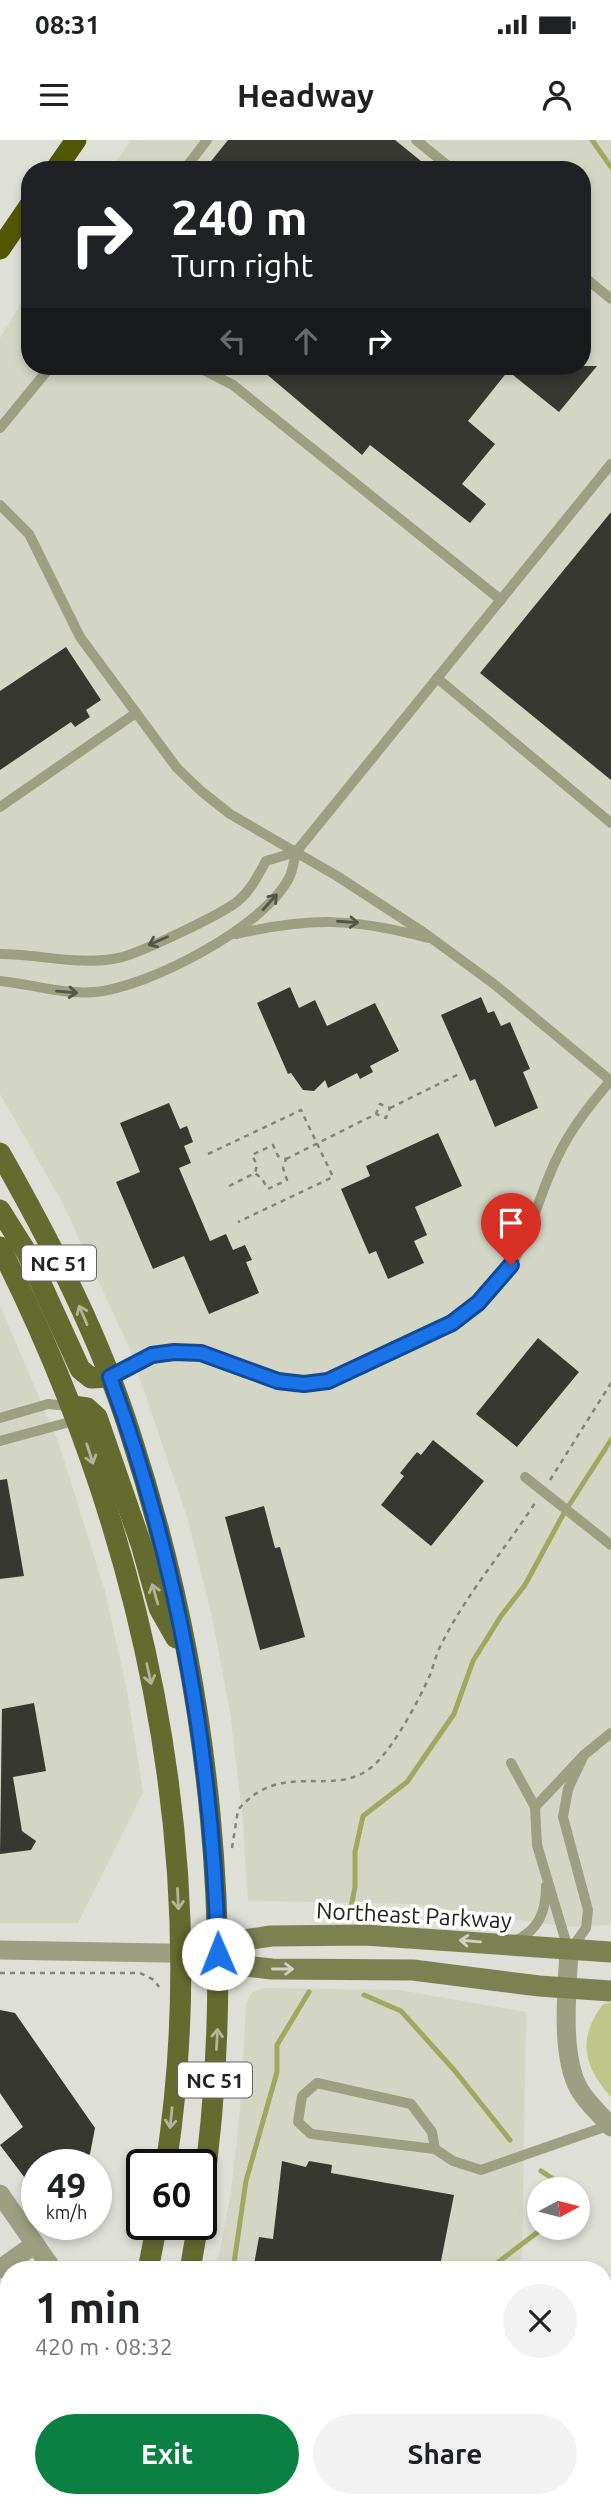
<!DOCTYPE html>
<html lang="en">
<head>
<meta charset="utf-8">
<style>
	body { margin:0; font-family:Ubuntu,sans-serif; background:#f2f2f2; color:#202124; height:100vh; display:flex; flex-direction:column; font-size:26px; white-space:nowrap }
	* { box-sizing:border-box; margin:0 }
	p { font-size:23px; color:#757577 }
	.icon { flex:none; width:38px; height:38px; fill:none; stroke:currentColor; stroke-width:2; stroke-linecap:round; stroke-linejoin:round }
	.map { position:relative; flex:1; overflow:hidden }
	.side { position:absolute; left:0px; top:2121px; width:612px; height:247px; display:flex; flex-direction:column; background:#fff; border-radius:28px 28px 0 0; box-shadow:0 4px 10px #0003 }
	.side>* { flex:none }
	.guide { position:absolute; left:21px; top:21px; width:570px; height:214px; border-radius:28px; box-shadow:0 4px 10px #0003; background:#202124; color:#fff; overflow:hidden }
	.needle { width:46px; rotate:83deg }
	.controls { position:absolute; left:527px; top:2037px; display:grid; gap:14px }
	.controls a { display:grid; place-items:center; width:63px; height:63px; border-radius:50%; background:#fff; box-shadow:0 4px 10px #0003; font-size:35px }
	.speed { position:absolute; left:21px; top:2009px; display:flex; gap:14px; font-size:35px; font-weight:700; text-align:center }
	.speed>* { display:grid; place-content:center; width:91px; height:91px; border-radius:50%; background:#fff; box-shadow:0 4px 10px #0003; line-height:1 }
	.speed small { font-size:18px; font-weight:400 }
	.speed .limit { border:4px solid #111; border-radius:10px; background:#fff; color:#111 }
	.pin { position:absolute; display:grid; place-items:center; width:60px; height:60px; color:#fff; margin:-72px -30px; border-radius:50% 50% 50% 0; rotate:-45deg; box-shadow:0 0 7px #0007 }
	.pin .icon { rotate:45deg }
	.me { position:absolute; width:77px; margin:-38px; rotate:359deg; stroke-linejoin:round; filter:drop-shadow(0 0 5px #0008) }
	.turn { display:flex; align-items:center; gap:24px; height:147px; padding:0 35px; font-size:32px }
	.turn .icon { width:91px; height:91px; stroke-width:2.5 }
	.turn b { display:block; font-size:49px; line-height:60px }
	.lanes { display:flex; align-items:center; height:66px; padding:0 35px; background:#0003; justify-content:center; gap:35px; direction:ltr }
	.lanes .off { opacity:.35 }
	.round { display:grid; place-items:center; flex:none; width:74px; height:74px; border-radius:37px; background:#f2f2f2 }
	.head { display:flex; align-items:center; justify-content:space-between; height:119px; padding:0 35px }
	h1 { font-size:42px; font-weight:700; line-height:52px }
	.primary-button { display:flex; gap:14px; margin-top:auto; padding:14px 35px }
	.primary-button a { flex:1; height:80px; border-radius:42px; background:#0b8043; color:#fff; font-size:28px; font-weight:700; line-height:80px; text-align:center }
	.primary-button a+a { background:#f2f2f2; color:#202124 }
	.status { display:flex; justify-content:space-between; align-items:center; height:49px; padding:0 35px; background:#fff; direction:ltr }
	.status svg { height:19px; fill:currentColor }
	header { display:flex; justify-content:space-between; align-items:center; height:91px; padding:0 35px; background:#fff; font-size:32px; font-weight:700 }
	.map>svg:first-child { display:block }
</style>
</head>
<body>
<div class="status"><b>08:31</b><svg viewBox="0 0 49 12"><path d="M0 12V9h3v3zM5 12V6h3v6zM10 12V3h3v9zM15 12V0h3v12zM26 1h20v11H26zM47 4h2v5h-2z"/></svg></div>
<header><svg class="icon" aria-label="menu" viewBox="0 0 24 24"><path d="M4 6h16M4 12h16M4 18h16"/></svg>Headway<svg class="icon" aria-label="person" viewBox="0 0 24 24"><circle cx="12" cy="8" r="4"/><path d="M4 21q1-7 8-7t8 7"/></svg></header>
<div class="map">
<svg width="611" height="2367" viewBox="0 0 611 2367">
	<rect width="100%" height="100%" fill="#dedfd6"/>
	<g fill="#d4d6c5">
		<polygon points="131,0 611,0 611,1785 568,1787 410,1764 248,1761 243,1683 231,1578 212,1477 187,1377 130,1210 62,1062 0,954 0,198 30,148 30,226 583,226 583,30 110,30"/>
		<polygon points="0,1166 59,1304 105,1451 127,1551 143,1652 78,1783 0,1783"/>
		<polygon points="265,1848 399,1850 526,1872 522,2130 216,2130 231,2053 241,1960 246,1863 252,1852"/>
	</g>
	<path fill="#bfc689" d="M611,1863V1957C582,1925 578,1898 603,1864Z"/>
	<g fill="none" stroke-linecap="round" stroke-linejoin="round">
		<g stroke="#a0a75e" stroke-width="5">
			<polyline points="592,0 611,27"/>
			<polyline points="350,1772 355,1747 355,1712 363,1676 407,1642 454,1574 473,1521 501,1476 525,1445 564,1373 611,1300"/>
			<polyline points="364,1855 401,1871 455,1931 510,2000"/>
			<polyline points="541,2031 569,2049"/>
			<polyline points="233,2130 246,2041 277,1932 277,1905 309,1852"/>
			<polyline points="488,2130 543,2088"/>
			<polyline points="0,2301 9,2293"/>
			<polyline points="250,2367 255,2359"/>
		</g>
	</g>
	<g fill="#373830">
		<polygon points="228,0 395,0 432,30 204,30"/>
		<polygon points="257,226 597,226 559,272 508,231 468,281 495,304 462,344 486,364 470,383 370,305 362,315"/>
		<polygon points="611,372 611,640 480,533"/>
		<polygon points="66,507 101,560 86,570 90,577 75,587 71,582 0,630 0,551"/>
		<polygon points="290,847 299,868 315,860 327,886 375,863 399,911 370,926 373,932 360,939 357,933 328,948 325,940 314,951 303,950 291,933 288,934 257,863"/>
		<polygon points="481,857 488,873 494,871 501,886 510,882 530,929 523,932 538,968 495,987 475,939 470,941 441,875"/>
		<polygon points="169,963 180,989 187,986 193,1002 184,1006 191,1023 179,1028 210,1101 226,1094 233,1110 245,1105 252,1120 246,1122 259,1153 209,1174 184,1116 153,1129 116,1042 140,1032 120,983"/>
		<polygon points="438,993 462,1046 415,1067 427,1095 414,1101 424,1123 388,1139 376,1111 369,1114 341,1049 370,1036 366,1026"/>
		<polygon points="538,1198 579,1232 517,1307 476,1274"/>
		<polygon points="433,1300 484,1341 431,1406 381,1365 404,1336 400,1333 417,1312 421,1315"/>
		<polygon points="7,1339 24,1436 0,1439 0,1340"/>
		<polygon points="264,1366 275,1408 280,1407 305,1497 260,1510 225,1377"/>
		<polygon points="34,1563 46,1631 13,1637 22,1691 36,1701 31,1710 0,1714 2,1569"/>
		<polygon points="0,1870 15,1873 95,1988 90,2014 75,2025 37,2025 37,2054 0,2005 23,1987 0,1953"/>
		<polygon points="282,2021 306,2027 309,2021 332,2025 331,2033 454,2055 441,2121 428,2130 253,2130 259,2097 273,2099"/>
	</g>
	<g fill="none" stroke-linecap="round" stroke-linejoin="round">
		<g stroke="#83847e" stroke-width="2.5" stroke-dasharray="5 5" stroke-linecap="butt">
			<polyline points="390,968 459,934"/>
			<polyline points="208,1014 301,970 333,1037 238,1082"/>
			<polyline points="286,1019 376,974 380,964 390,968 386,978 376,974"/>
			<polyline points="229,1046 255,1033 262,1039 268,1049 287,1040 283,1028 286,1019 278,1016 273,1005 252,1015 257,1025 255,1033"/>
			<polyline points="550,1340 611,1243"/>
			<path d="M232,1708L238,1670C282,1617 335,1661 374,1625C394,1607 419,1560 430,1535C434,1525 436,1514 441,1505C466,1454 504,1411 535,1363"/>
			<polyline points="0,1833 140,1833 154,1840 159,1847"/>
		</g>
		<g stroke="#9c9f81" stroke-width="10">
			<polyline points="416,0 453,30"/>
			<polyline points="184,30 207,0"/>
			<polyline points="583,136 611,159"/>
			<polyline points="196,226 233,245 501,460"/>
			<polyline points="0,288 51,226"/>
			<polyline points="0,365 29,394 80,497 177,628 201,651 230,674 337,736 423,792 494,844 611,941"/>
			<polyline points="437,538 611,683"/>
			<polyline points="0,667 136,573"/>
			<polyline points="296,712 611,324"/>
			<path d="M236,794C312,777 353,778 428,798"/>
			<path d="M0,814C39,814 79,826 118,818C136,815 225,773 239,760C251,750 258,735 266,721L296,712C294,720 293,731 289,738C264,787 149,847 95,852C63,855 32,844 0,841"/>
			<path d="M110,1237C124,1230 139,1219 153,1215C204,1201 248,1238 297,1243C328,1246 355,1228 382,1216C426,1196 470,1178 501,1139C530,1104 537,1058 557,1018C571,988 590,965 611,940"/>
			<polyline points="0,1278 48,1264 69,1266"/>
			<polyline points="0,1301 77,1280"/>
			<polygon points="584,1615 568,1649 563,1677 588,1770 586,1788 569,1812 537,1705 535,1667"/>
			<polyline points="584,1615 611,1593"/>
			<polyline points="511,1623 535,1667"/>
			<path d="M514,1801C539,1791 546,1771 546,1746"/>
			<polyline points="435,2009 432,1992 411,1964 317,1943 302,1956 298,1982 311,1994 435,2009 453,2021 481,2030 610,1985"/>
		</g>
		<g stroke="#9c9f81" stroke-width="19">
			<polyline points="0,1810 218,1814"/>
			<path d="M569,1812C567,1850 560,1915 579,1949C587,1963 601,1975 611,1987"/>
			<polyline points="0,2054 53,2130"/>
			<polyline points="0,2129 35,2104"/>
		</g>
		<g stroke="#7c8152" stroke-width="21">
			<polyline points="218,1814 244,1800 271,1796 365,1795 611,1812"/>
			<polyline points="218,1814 245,1826 272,1829 413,1830 539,1846 611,1851"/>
		</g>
		<g stroke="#656a2f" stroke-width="21">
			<path d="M0,1013C51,1103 100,1197 131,1296C211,1542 239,1809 201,2065"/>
			<polyline points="0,1070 27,1113 80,1229 91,1238 110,1237"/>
			<path d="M0,1107C141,1387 214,1711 166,2025"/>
			<polyline points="73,1266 87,1268 97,1277 141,1404 159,1468 176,1498"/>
			<polyline points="148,2130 157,2084"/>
			<polyline points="190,2130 198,2084"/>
			<polyline points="83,2367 86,2359"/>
			<polyline points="125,2367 128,2359"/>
		</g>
		<g stroke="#525701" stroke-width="21">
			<polyline points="55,30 76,0"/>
			<polyline points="0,109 30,65"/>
		</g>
		<polyline stroke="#9c9f81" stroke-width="10" points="525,1337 611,1405"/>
	</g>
	<defs><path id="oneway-shaft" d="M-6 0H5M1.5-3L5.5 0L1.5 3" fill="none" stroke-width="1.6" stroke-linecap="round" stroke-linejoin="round" transform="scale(1.75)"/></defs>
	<g stroke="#535547">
		<use href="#oneway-shaft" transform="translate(270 762) rotate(-48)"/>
		<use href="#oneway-shaft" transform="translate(348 782) rotate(4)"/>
		<use href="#oneway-shaft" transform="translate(158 801) rotate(156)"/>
		<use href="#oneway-shaft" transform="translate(67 852) rotate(5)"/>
	</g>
	<g stroke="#b2b497">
		<use href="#oneway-shaft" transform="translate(83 1175) rotate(-113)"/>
		<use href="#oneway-shaft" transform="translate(90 1314) rotate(72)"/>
		<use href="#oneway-shaft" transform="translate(155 1454) rotate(-106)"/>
		<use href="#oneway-shaft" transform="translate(149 1534) rotate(78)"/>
		<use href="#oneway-shaft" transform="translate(178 1759) rotate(87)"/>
		<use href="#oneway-shaft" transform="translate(217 1899) rotate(-87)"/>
		<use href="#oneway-shaft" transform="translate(171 1978) rotate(96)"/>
	</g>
	<g stroke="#d1d3c2">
		<use href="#oneway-shaft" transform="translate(470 1801) rotate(-175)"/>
		<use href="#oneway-shaft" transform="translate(283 1829)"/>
	</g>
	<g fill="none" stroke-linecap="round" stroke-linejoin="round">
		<defs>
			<path id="route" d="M218,1814C213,1619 178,1421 110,1237L152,1215L174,1212L201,1213L278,1241L304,1244L328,1241L452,1183L478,1163L511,1125"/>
		</defs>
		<use href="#route" stroke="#114b97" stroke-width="18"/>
		<use href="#route" stroke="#1a73e8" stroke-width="12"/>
	</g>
	<g text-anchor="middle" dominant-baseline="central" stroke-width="7" stroke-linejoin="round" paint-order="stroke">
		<g fill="#fff" stroke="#656563" stroke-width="2">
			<rect x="22" y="1105.5" width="74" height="35" rx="5"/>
			<rect x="178" y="1922.5" width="74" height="35" rx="5"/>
		</g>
		<g font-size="21" font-weight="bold" fill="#232320">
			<text x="59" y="1123">NC 51</text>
			<text x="215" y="1940">NC 51</text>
		</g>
		<g font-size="23" fill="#232320" stroke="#fff">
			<text transform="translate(414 1775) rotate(3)">Northeast Parkway</text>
		</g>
	</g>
</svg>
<div class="controls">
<a><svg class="needle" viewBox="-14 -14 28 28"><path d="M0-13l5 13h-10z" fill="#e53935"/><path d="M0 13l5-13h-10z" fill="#757577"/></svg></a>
</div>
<div class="speed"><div>49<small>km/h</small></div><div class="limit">60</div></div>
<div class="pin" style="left:511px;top:1125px;background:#d93025"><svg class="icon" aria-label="arrive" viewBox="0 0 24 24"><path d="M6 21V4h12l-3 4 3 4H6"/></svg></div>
<svg class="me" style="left:218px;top:1814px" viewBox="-20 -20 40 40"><circle r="19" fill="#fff"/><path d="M0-13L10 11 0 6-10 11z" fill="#1a73e8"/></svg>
<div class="guide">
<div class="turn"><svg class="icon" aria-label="right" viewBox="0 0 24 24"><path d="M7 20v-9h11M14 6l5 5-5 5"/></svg><div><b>240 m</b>Turn right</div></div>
<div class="lanes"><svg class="icon off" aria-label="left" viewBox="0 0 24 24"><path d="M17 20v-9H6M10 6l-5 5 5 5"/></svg><svg class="icon off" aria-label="ahead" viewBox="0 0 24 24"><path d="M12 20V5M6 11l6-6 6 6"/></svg><svg class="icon" aria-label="right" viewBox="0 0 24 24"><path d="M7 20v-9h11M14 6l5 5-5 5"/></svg></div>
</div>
<section class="side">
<div class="head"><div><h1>1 min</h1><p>420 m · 08:32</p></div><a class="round"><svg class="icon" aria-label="close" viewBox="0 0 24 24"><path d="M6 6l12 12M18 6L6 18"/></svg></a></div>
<div class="primary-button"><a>Exit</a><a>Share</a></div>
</section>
</div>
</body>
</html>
